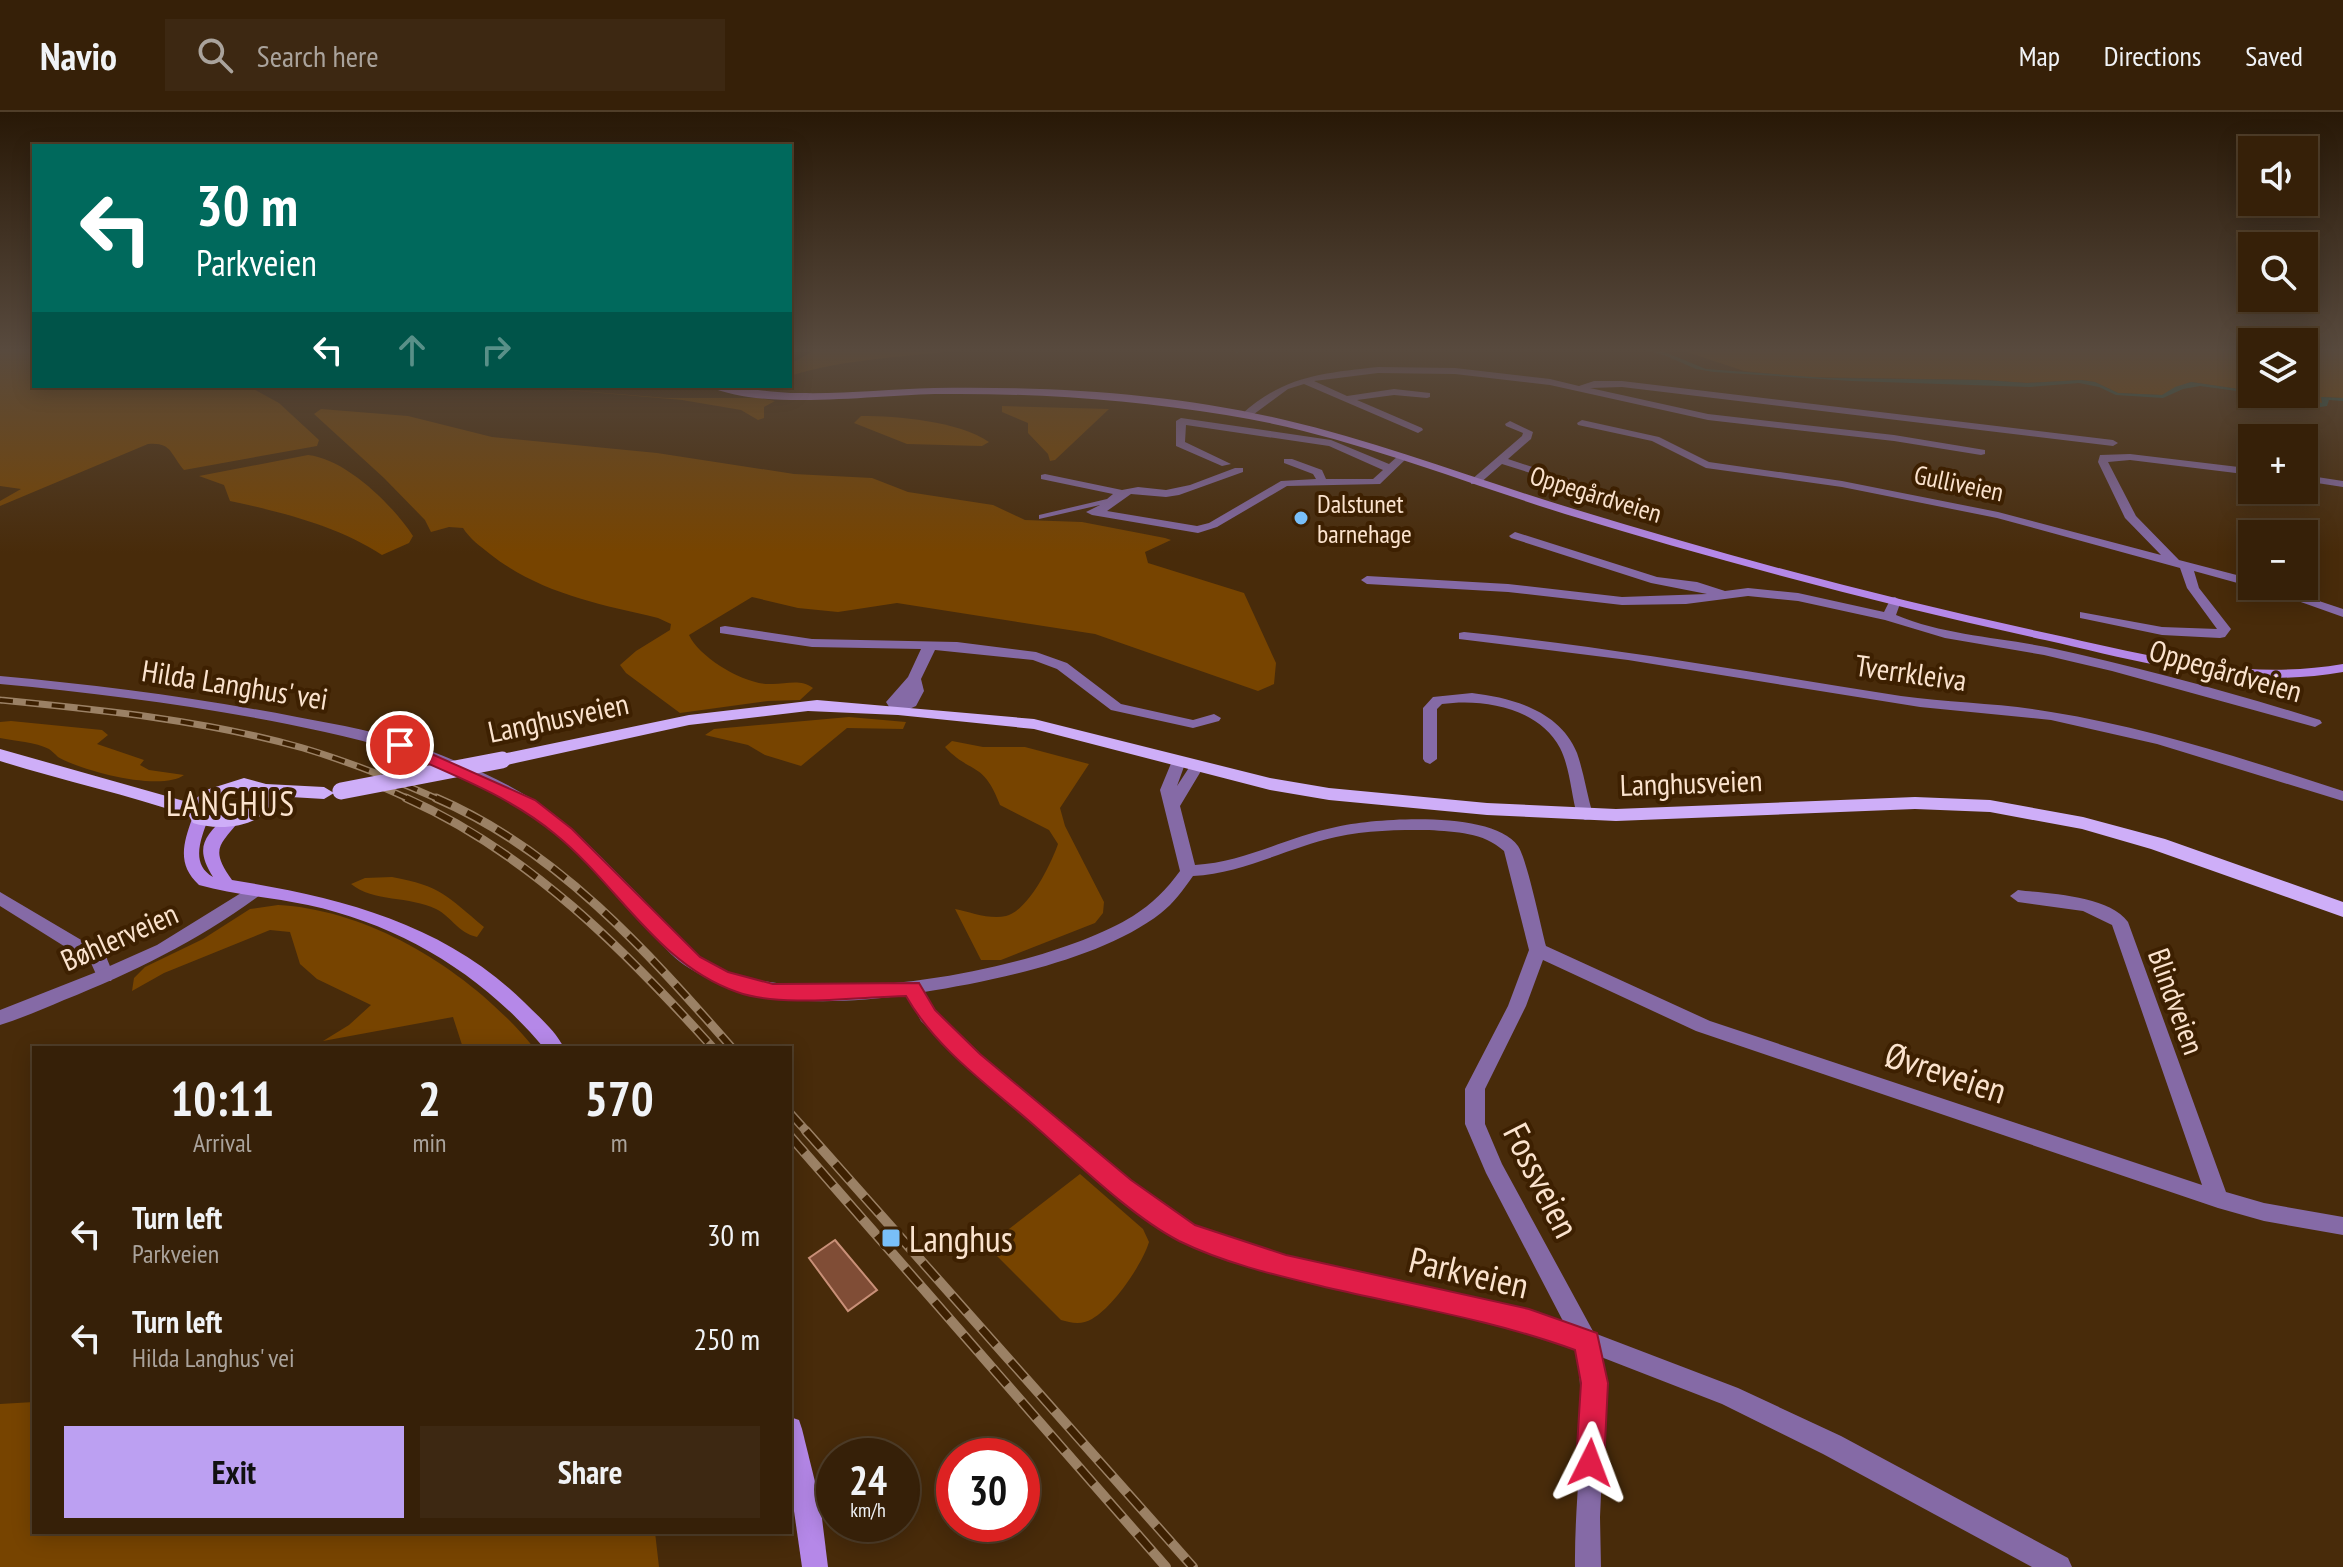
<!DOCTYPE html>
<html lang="en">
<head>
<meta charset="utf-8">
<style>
	body { margin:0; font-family:"PT Sans Narrow",sans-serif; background:#3d2812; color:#f1f3f6; height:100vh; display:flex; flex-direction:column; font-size:30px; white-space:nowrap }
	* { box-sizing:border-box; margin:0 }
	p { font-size:26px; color:#aaa39c }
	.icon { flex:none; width:44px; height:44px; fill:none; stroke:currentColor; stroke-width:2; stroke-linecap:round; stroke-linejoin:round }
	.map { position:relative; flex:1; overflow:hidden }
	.sheet { position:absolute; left:32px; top:934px; width:760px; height:488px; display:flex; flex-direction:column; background:#362008; border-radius:0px; box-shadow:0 4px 20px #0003,0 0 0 2px #503e29 }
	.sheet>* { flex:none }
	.banner { position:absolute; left:32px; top:32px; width:760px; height:244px; border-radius:0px; box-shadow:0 4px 20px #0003,0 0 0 2px #503e29; background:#00695c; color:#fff; overflow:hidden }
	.fabs { position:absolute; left:2238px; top:24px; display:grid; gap:16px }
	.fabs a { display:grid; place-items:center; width:80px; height:80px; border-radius:0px; background:#362008; box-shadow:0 4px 20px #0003,0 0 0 2px #503e29; font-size:40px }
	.speed { position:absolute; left:816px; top:1326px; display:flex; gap:16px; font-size:40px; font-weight:700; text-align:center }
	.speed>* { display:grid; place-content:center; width:104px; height:104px; border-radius:50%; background:#362008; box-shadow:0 4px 20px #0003,0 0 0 2px #503e29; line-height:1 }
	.speed small { font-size:20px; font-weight:400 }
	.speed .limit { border:12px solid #d22; background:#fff; color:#111 }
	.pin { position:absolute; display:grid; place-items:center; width:68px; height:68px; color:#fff; margin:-34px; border:4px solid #fff; border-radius:50%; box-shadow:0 2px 8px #0007 }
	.me { position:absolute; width:88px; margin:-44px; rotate:3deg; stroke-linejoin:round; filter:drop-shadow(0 0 6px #0008) }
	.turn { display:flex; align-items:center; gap:28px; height:168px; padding:0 32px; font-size:36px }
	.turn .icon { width:104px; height:104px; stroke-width:2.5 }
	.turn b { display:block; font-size:56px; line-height:68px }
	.lanes { display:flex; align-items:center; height:76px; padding:0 32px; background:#0003; justify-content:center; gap:40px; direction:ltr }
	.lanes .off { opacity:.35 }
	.eta { display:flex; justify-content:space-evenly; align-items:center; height:136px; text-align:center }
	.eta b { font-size:48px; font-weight:700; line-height:56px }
	.action { display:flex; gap:16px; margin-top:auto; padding:16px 32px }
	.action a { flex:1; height:92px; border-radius:0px; background:#bca0f2; color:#111; font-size:32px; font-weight:700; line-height:92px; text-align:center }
	.action a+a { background:#3d2812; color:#f1f3f6 }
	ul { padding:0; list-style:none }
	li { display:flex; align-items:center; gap:24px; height:104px; padding:0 32px }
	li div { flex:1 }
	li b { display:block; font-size:30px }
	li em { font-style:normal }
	header { display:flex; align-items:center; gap:48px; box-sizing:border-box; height:112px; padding:0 40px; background:#362008; border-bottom:2px solid #503e29 }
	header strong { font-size:38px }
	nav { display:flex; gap:44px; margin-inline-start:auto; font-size:28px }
	.search { width:560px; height:72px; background:#3d2812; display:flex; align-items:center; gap:20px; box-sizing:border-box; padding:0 28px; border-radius:0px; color:#aaa39c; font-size:30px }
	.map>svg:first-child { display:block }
</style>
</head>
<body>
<header>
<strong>Navio</strong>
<div class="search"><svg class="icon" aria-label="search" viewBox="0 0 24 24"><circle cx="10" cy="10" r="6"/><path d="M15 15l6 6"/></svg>Search here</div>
<nav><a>Map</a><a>Directions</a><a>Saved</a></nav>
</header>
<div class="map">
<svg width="2343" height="1455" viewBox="0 0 2343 1455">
	<rect width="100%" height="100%" fill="#482b0a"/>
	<g fill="#740">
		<path d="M0,237H34V274H248L279,291L319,328L317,334L184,358C170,342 172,330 148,332L0,394V389L21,377L0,374Z"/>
		<path d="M817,237H969C911,245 846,246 790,264V252Z"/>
		<polygon points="1678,237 2252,237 2252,279 2191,270 2162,283 2118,281 2095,270 2081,268 2027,271 1985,268 1802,265 1744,259"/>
		<polygon points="2304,237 2343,237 2343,286 2321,285 2322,291 2319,292 2282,282 2304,282"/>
		<polygon points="520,274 667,286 761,286 775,289 764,295 764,306 758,308 741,298 682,288"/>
		<polygon points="1002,294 1109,297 1055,348 1050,349 1048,342 1028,321 1028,311 1002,300"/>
		<path d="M321,297L408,304L492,325L657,341L794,362L872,366L908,380L993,393L1025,408L1082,410L1165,426L1171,428L1145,440L1148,451L1244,481L1276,551L1274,572L1258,579L1095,522L897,491L838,500L798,496L752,485L689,523C699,545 743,572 769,572C785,573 799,566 813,576L800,588L768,589L680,601L626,561L620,553L636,539L670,518L671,512L658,506C598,492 539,481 490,442C480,434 470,427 463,416L449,415L431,420L425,408L384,366L314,302Z"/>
		<path d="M861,304C898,304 958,309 989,330L982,334L907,332L854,311Z"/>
		<path d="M308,343C346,347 393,393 413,424L409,431L382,443C338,414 281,400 230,389L224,373L199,364Z"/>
		<polygon points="849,605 906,610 903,617 847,616 801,654 765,643 748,633 705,623 714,617"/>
		<path d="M11,609L102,618L108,623L97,632L144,648L140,653L149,658L184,663C161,680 82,659 58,645C55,642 52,639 49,637C36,630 14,629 0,626V610Z"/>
		<path d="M952,629L983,635H1025L1089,652L1060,696L1065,714L1104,790L1103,801L1095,811L1001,848H981L955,797C970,800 990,808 1006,804C1029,798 1051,752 1058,732L1049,718L1000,693C983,648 971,663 945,635Z"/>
		<path d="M392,765C441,774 447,784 484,815L477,825C458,821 452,805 436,797C410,784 373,790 351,772L365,766Z"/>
		<path d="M278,793C374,798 475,863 534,936H463L453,905L323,929L349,913L371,893L317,867L300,852L290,820L270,818L164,861L132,879L134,866L145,855L203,827L250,797Z"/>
		<path d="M1080,1062L1143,1117L1149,1130C1142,1153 1113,1195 1092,1207C1082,1213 1071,1211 1061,1208L987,1134Z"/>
		<polygon points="34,1290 34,1420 655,1420 659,1455 0,1455 0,1292"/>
	</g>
	<polygon fill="#1e5751" points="1638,237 1662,239 1706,257 1826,266 1985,268 2027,271 2081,268 2095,270 2118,281 2162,283 2175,275 2191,270 2252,279 2252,282 2282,282 2322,291 2321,285 2343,286 2343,289 2329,288 2327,294 2320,295 2281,285 2200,274 2183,277 2163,286 2116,283 2099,275 2079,271 2030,275 1852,269 1714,260 1696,257 1664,243"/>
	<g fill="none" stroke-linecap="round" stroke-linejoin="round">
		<polyline stroke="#1e5751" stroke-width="3" points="1237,240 1239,237"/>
	</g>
	<polygon fill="#804d36" stroke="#c99078" stroke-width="2" points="835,1128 877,1178 848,1199 809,1146"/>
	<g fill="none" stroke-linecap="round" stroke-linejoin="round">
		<g fill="#856aa6" fill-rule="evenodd">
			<path d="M1378,255L1455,256L1550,267L1579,274L1594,269H1622L2113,328L2118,331L2113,334L1622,275L1590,276L1708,302L1894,323L1985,338V342L1981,343L1894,329L1708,308L1550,273L1455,262L1378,261L1314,269L1347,284L1394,277L1430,281V285L1427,286L1394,283L1357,288L1422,316L1423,318L1418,321L1304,272L1288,277L1250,305L1241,303C1283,264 1323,261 1378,255Z"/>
			<polygon points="1181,306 1331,328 1389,352 1398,344 1407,346 1380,372 1287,374 1217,415 1198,421 1092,403 1086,400 1100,393 1039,407 1039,403 1107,387 1113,382 1041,367 1041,363 1045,362 1122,378 1138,375 1166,378 1190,373 1235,356 1243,356 1243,360 1179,383 1166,385 1131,382 1107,399 1197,414 1209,411 1281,369 1316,367 1313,362 1284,351 1284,347 1292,347 1322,358 1326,367 1373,367 1383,358 1329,334 1186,313 1185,330 1231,352 1222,354 1176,334 1176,309"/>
			<polygon points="1582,308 1659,325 1709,350 1842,369 1998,400 2161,443 2125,406 2098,350 2100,343 2130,342 2247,356 2241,335 2246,332 2252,338 2252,363 2130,348 2108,350 2136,404 2179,448 2252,467 2252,474 2255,474 2252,475 2194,459 2199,476 2231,517 2225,525 2220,526 2162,523 2085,507 2080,506 2080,500 2162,515 2217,517 2187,476 2180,456 1997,406 1842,375 1706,356 1652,329 1578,313 1577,311"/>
			<polygon points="1510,309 1533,320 1531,327 1508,347 1660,397 1650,399 1502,352 1479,372 1471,372 1471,368 1522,324 1523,321 1506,314 1505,312"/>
			<polygon points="2304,363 2343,369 2343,375 2304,369"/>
			<path d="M1515,420L1657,465L1697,470L1725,479L1748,476L1798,481L1884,500L1891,486L1895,485L1901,489L1896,503C1944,523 1996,525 2046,535C2139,555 2230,580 2320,608L2322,611L2315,615L2112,559L2044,543L1945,526L1885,508L1798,489L1748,484L1686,492L1622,493L1508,480L1367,472L1361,468L1367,464L1508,472L1622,485L1707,482L1651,471L1511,426L1509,424Z"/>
			<polygon points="2256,474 2274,474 2343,497 2343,505"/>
			<polygon points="725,514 812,527 957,530 1036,540 1067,551 1121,592 1193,608 1214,602 1221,606 1219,609 1193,616 1111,598 1057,557 1033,548 935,538 921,567 924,579 916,594 898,602 893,601 886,590 908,565 921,537 812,535 720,521 720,515"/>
			<path d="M1464,520C1611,535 1755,561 1901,584C1951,591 2002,591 2051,600C2151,616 2247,648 2343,679V689L2157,632L2051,608L1920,595L1628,548L1459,527V521Z"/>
			<path d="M0,564C100,573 198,586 297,605C339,613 383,620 423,636C467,653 513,672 551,700C581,723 606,750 632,776C655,798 673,828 700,846C790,907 1045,859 1133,804C1152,792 1167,777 1180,759L1160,678L1172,649L1179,644L1186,649L1177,674L1192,651L1197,649L1204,654L1180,694L1195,753C1245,750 1287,725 1336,715C1375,706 1493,698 1518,734C1527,747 1541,815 1546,834L1710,909L2202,1073L2112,813L2083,799L2018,790L2010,784L2018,778C2049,782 2108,783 2128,810L2226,1080L2264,1091L2343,1105V1123L2264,1109L2218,1096L1696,919L1543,848L1526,894L1485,977V1012L1502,1052L1594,1221L1738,1276L1841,1324L2068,1446L2072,1455H2032L1823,1342L1722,1292L1601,1245L1606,1271L1600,1405L1601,1455H1575C1574,1383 1588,1308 1576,1237L1529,1220L1286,1164L1225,1146L1178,1127L1115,1081L966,953L921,909L907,883C835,892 753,897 689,856C664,841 647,812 627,791C598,761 569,728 535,704C510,686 482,673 455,661C400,636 346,624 287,612C192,593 96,581 0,572ZM1429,718C1456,720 1483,720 1504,739L1529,838L1508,894L1465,977V1012L1486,1061L1564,1211L1529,1198L1286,1144L1227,1127L1194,1113L1129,1069L980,943L935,899L924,880C995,869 1104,846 1161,801C1174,791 1183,778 1193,764C1244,761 1287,736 1336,725C1366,718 1398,718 1429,718Z"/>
			<path d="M1472,581C1513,586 1560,599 1577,641C1584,661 1587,683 1593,703L1591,707L1585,708L1577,703C1571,681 1570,656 1560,636C1539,596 1483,586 1442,592L1437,597V647L1430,652L1425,650L1423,647V596L1433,585Z"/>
			<polygon points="0,780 105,842 114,864 111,869 99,869 91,851 0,794"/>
		</g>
		<path fill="#856aa6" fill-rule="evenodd" d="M254,773L262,779L260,783C199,828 134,860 64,888C43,897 22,906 0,913V898L94,861L157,833Z"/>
		<g fill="#b588e8" fill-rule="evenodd">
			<path d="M708,274C739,274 769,281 800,281C845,282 890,277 934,276C1050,274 1172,281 1285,308C1383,331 1478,368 1574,397C1727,444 1881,485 2037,519C2140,541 2237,570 2343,552V560C2239,578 2146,551 2045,528C1883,493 1723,450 1565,402C1454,367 1341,321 1226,303C1132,288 1037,281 942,282C878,282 764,300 708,274Z"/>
			<path d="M200,702L208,707C201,727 190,752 213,765C195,736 203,726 226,704H238L240,708C219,734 210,737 232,768C339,785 444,811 524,890C538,904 555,918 564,936H544C483,863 401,813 308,793C272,785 234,783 199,773C177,753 183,732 192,707Z"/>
			<polygon points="790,1305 799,1308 802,1317 820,1390 828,1455 802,1455 790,1371"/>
		</g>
		<g fill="#ceaef8" fill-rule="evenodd">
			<polygon points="817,588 1034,607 1270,666 1329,676 1487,691 1616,697 1915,685 1990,688 2083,705 2165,727 2343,790 2343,805 2151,737 2082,717 1990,700 1915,697 1616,709 1487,703 1329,688 1270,678 1034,617 898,603 808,599 689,613 502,654 493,648 502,642 689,603"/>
			<path d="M0,637L191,691L206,678L244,666L266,672L324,675L334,681L324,687L274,684C266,717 218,719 193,711L189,704C127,682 63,669 0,649ZM244,678L255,681L254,688C240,699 226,705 208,703L209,694L220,686Z"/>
		</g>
		<defs>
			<g id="rail-far2">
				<path d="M0,588C101,598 204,608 303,636C350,650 395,668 440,688"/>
				<polyline points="371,670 411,688"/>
			</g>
			<g id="rail-far1">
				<path d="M406,686C529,741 624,837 713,936"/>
				<path d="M436,686C557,738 647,839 732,936"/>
				<polyline points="790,1001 808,1021"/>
			</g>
			<g id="rail">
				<polyline points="806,1019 1193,1455"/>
				<polyline points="790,1024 1166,1455"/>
			</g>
		</defs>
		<use href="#rail-far2" stroke="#9b8165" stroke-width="7"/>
		<use href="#rail-far1" stroke="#9b8165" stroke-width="9"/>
		<use href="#rail" stroke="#9b8165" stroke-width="10"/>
		<use href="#rail-far2" stroke="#3d2001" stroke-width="4" stroke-dasharray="13" stroke-linecap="butt"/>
		<use href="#rail-far1" stroke="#3d2001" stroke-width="6" stroke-dasharray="17" stroke-linecap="butt"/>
		<use href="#rail" stroke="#3d2001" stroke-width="7" stroke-dasharray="22" stroke-linecap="butt"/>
		<polyline stroke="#ceaef8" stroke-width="17" points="341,679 502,648"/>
	</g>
	<linearGradient id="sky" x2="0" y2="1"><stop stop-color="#281806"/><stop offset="0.54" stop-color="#584a3e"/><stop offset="1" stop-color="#584a3e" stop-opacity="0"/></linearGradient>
	<rect width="2343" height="441" fill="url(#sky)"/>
	<path fill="#e11d48" stroke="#92132f" stroke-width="2" d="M400,628L535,688L572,717L700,845L728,860L773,872L919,871L935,898L980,942L1131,1068L1195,1113L1286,1143L1529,1197L1597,1221L1608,1271L1604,1351L1600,1361L1590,1366L1580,1361L1576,1351L1581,1271L1575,1238C1496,1209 1412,1195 1329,1176C1279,1164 1226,1152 1179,1129C1129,1103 1072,1046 1028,1008C985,971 935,935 906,884C857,885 782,896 737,880C658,853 617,772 555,722C508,683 450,662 395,637L392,633Z"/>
	<g fill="#79bff8" stroke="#3d2001" stroke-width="3">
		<circle cx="1301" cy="406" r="8"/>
		<rect x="881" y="1116" width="20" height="20" rx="4"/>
	</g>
	<g text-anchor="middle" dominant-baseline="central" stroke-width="8" stroke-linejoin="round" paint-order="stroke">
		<g font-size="26" fill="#fbe3ce" stroke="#3d2001">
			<text transform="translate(1959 371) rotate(12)">Gulliveien</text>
			<text transform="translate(1596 382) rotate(17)">Oppegårdveien</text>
		</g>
		<g font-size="26" fill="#fbe3ce" stroke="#3d2001" text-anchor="start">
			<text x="1317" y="391">Dalstunet<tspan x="1317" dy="30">barnehage</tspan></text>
		</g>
		<g font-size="30" fill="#fbe3ce" stroke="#3d2001">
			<text transform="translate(2226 558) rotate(16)">Oppegårdveien</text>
			<text transform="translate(1911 560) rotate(8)">Tverrkleiva</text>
			<text transform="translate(235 572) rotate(9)">Hilda Langhus' vei</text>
			<text transform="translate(558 605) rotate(-12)">Langhusveien</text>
			<text transform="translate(1691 670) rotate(-2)">Langhusveien</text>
			<text transform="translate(119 824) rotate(-24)">Bøhlerveien</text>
			<text transform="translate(2177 889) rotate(70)">Blindveien</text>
		</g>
		<g font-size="34" letter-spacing="2" fill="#fbe3ce" stroke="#3d2001">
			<text x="231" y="691">LANGHUS</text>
		</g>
		<g font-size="36" fill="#fbe3ce" stroke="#3d2001">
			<text transform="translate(1946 960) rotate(18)">Øvreveien</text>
			<text transform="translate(1542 1068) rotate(63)">Fossveien</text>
			<text transform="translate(1469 1160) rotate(13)">Parkveien</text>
		</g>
		<g font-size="36" fill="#fbe3ce" stroke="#3d2001" text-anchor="start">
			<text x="909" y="1126">Langhus</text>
		</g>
	</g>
</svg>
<div class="fabs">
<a><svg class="icon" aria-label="sound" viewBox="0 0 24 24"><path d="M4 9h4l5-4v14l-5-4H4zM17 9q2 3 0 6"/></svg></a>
<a><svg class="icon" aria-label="search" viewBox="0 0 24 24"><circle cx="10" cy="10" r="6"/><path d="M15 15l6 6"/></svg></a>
<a><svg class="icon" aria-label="layers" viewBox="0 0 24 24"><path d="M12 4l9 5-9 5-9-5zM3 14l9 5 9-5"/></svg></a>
<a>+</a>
<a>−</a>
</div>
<div class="speed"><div>24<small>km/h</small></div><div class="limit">30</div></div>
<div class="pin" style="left:400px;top:633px;background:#d93025"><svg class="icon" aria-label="arrive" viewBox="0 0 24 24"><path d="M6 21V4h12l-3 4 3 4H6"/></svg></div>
<svg class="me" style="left:1590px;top:1351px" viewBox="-20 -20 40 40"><path d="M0-17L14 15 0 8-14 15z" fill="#e11d48" stroke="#fff" stroke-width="4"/></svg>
<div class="banner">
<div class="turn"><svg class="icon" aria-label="left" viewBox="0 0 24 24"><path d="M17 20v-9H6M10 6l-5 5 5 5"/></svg><div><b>30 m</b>Parkveien</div></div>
<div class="lanes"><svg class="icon" aria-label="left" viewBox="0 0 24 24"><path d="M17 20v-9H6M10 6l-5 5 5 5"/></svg><svg class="icon off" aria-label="ahead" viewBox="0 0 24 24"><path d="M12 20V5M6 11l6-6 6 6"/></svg><svg class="icon off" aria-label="right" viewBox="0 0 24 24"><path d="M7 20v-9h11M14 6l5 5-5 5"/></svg></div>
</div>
<section class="sheet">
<div class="eta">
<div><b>10:11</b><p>Arrival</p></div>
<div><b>2</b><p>min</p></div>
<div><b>570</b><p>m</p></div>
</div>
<ul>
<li><svg class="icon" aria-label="left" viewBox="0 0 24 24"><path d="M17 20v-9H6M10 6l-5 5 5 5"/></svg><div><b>Turn left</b><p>Parkveien</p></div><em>30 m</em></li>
<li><svg class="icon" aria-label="left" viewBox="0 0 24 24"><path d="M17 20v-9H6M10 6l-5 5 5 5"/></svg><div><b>Turn left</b><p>Hilda Langhus' vei</p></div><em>250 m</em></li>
</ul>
<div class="action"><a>Exit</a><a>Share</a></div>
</section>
</div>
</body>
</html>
